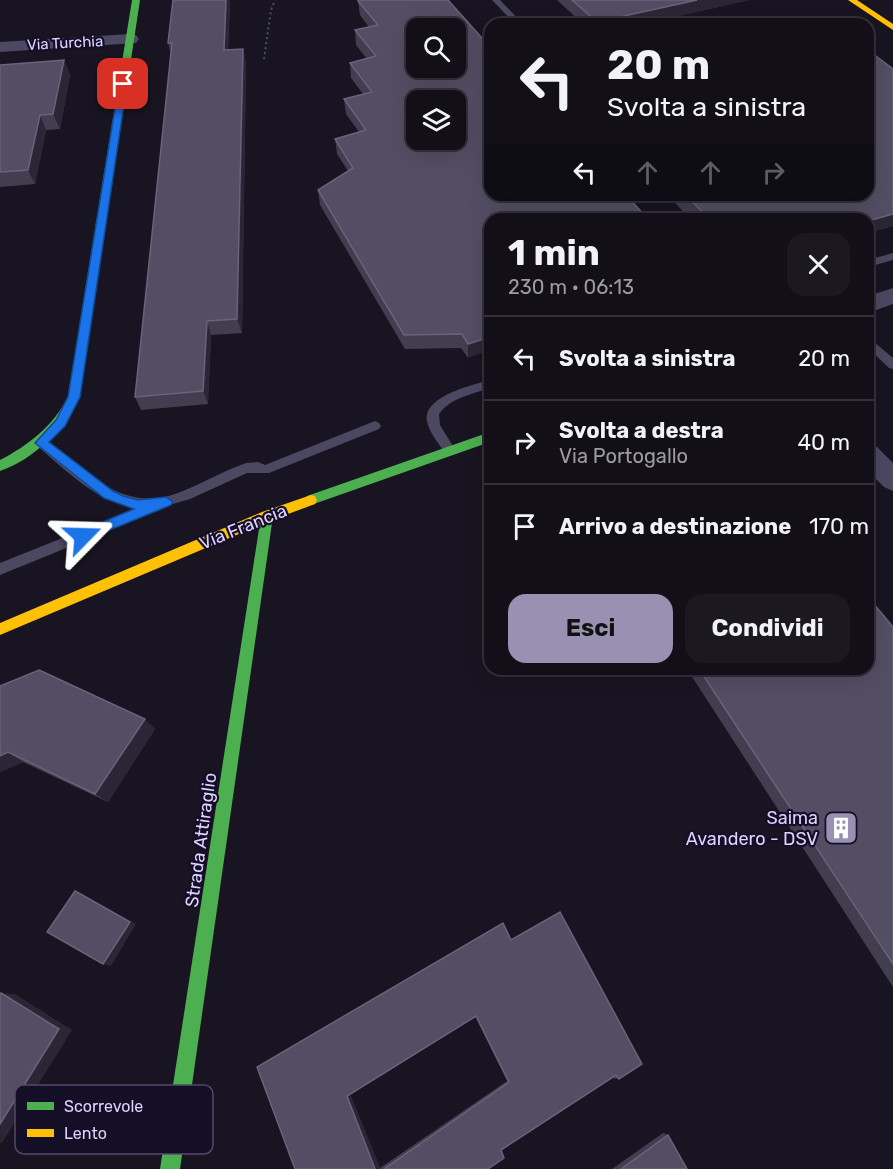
<!DOCTYPE html>
<html lang="it">
<head>
<meta charset="utf-8">
<style>
	body { margin:0; font-family:Rubik,sans-serif; background:#1b1822; color:#f1f3f6; height:100vh; display:flex; flex-direction:column; font-size:22px; white-space:nowrap }
	* { box-sizing:border-box; margin:0 }
	p { font-size:20px; color:#9c9ca2 }
	.icon { flex:none; width:33px; height:33px; fill:none; stroke:currentColor; stroke-width:2; stroke-linecap:round; stroke-linejoin:round }
	.map { position:relative; flex:1; overflow:hidden }
	.details { position:absolute; left:484px; top:213px; width:390px; height:462px; display:flex; flex-direction:column; background:#120f19; border-radius:18px; box-shadow:0 6px 24px #0002,0 0 0 2px #312f38 }
	.details>* { flex:none }
	.guide { position:absolute; left:484px; top:18px; width:390px; height:183px; border-radius:18px; box-shadow:0 6px 24px #0002,0 0 0 2px #312f38; background:#120f19; color:#f1f3f6; overflow:hidden }
	.buttons { position:absolute; left:406px; top:18px; display:grid; gap:12px }
	.buttons a { display:grid; place-items:center; width:60px; height:60px; border-radius:12px; background:#120f19; box-shadow:0 6px 24px #0002,0 0 0 2px #312f38; font-size:30px }
	.pin { position:absolute; display:grid; place-items:center; width:51px; height:51px; color:#fff; margin:-26px; border-radius:12px; box-shadow:0 3px 9px #0006 }
	.me { position:absolute; width:66px; margin:-33px; rotate:68deg; stroke-linejoin:round; filter:drop-shadow(0 0 4px #0008) }
	.turn { display:flex; align-items:center; gap:21px; height:126px; padding:0 24px; font-size:27px }
	.turn .icon { width:78px; height:78px; stroke-width:2.5 }
	.turn b { display:block; font-size:42px; line-height:51px }
	.lanes { display:flex; align-items:center; height:57px; padding:0 24px; background:#0003; justify-content:center; gap:30px; direction:ltr }
	.lanes .off { opacity:.35 }
	.round { display:grid; place-items:center; flex:none; width:63px; height:63px; border-radius:18px; background:#1b1822 }
	.overview { display:flex; align-items:center; justify-content:space-between; height:102px; padding:0 24px }
	h1 { font-size:36px; font-weight:700; line-height:45px }
	.action { display:flex; gap:12px; margin-top:auto; padding:12px 24px }
	.action a { flex:1; height:69px; border-radius:18px; background:#9991b1; color:#111; font-size:24px; font-weight:700; line-height:69px; text-align:center }
	.action a+a { background:#1b1822; color:#f1f3f6 }
	ul { padding:0; list-style:none }
	li { display:flex; align-items:center; gap:18px; height:84px; padding:0 24px; border-top:2px solid #312f38 }
	li div { flex:1 }
	li b { display:block; font-size:22px }
	li em { font-style:normal }
	.map>svg:first-child { display:block }
</style>
</head>
<body>
<div class="map">
<svg width="893" height="1169" viewBox="0 0 893 1169">
	<rect width="100%" height="100%" fill="#181421"/>
	<g fill="none" stroke-linecap="round" stroke-linejoin="round">
		<polyline stroke="#475364" stroke-width="2" stroke-dasharray="2 3" stroke-linecap="butt" points="264,59 271,10 275,0"/>
		<g fill="#4d4862" fill-rule="evenodd">
			<polygon points="492,0 500,0 523,24 515,24"/>
			<polygon points="893,253 893,260 868,267 868,260"/>
			<polygon points="868,337 893,358 893,369 889,368 868,348"/>
			<path d="M490,380V388C473,394 450,398 439,414L440,425L456,451L454,454H446C440,445 429,433 427,421C423,396 473,385 490,380Z"/>
			<path d="M375,421L379,423L381,426L379,429L269,473H247L190,499L159,508L157,511L0,575V563L137,508C97,503 66,470 37,446L35,443L37,440H45C85,471 123,514 178,493C201,484 223,471 246,463L258,462L265,465Z"/>
		</g>
		<g fill="#4d4862" fill-rule="evenodd">
			<polygon points="130,34 136,35 139,39 136,43 0,52 0,42"/>
			<polygon points="893,288 893,304 868,313 868,296"/>
			<polygon points="868,444 877,447 893,463 893,491 884,487 868,471"/>
		</g>
		<g fill="#4caf50" fill-rule="evenodd">
			<path d="M132,0H140L80,397C63,429 35,459 0,471V460C29,445 53,426 68,397Z"/>
			<polygon points="490,432 490,442 311,505 305,500 307,496"/>
			<polygon points="267,511 273,516 180,1169 160,1169 261,516"/>
		</g>
		<g fill="#ffc107" fill-rule="evenodd">
			<polygon points="848,0 857,0 893,24 893,30"/>
			<polygon points="311,495 315,496 317,500 315,504 272,520 0,635 0,623 262,512"/>
		</g>
	</g>
	<g fill="#433d50" fill-rule="evenodd">
		<polygon points="173,0 230,0 228,50 243,49 246,63 242,333 211,335 208,404 141,410 135,397 171,54 168,43"/>
		<polygon points="557,0 749,0 644,24 583,24"/>
		<polygon points="358,1 490,47 468,358 461,348 405,349 320,205 318,190 348,171 337,154 335,139 359,132 346,114 344,99 363,94 351,78 350,63 367,59 356,45 355,30 369,27 360,15"/>
		<polygon points="64,60 70,75 60,129 46,130 35,184 0,187 0,65"/>
		<polygon points="893,69 893,226 868,233 868,219 690,219 668,195 868,195"/>
		<polygon points="893,627 893,987 687,669 868,669"/>
		<polygon points="0,686 155,729 108,802 23,762 0,772"/>
		<path d="M560,912L619,1079L612,1078L501,1150L488,1169H295L257,1067L511,940ZM475,1016L507,1081L380,1168L350,1094Z"/>
		<polygon points="663,1133 668,1135 687,1169 612,1169"/>
	</g>
	<g fill="#2b2635">
		<polygon points="226,0 230,0 227,65 224,50"/>
		<polygon points="697,0 749,0 644,24 597,24 597,22"/>
		<polygon points="243,49 246,63 242,333 237,319"/>
		<polygon points="64,60 70,75 60,129 53,114"/>
		<polygon points="40,115 46,130 35,184 28,170"/>
		<polygon points="893,214 893,226 868,233 868,221"/>
		<polygon points="207,321 211,335 208,404 203,391"/>
		<polygon points="490,337 490,350 468,358 468,344"/>
		<polygon points="145,719 155,729 108,802 95,794"/>
		<polygon points="8,752 23,762 0,772 0,756"/>
		<polygon points="75,891 83,894 136,924 111,966 103,964"/>
		<polygon points="1,993 15,994 72,1030 2,1143 0,1143"/>
		<polygon points="350,1094 380,1168 380,1169 375,1169 347,1096"/>
	</g>
	<g fill="#534e63" stroke="#69637b" stroke-width="1.5" fill-rule="evenodd">
		<polygon points="173,0 226,0 224,50 243,49 237,319 207,321 203,391 135,397 172,43 168,43"/>
		<path d="M361,0H448L490,47V195H626L648,219H490V337L468,344L462,334L404,335L318,190L353,168L335,139L366,130L344,99L372,92L350,63L376,56L355,30L378,25L358,1ZM417,28H456V68H417ZM417,100H456V140H417Z"/>
		<polygon points="572,0 697,0 597,22"/>
		<polygon points="868,50 893,69 893,214 868,221 868,219 709,219 686,195 868,195"/>
		<polygon points="64,60 53,114 40,115 28,170 0,172 0,65"/>
		<polygon points="868,597 893,627 893,964 699,669 868,669"/>
		<polygon points="39,670 145,719 95,794 8,752 0,756 0,686"/>
		<polygon points="75,891 130,922 103,964 47,932"/>
		<polygon points="560,912 642,1064 619,1079 616,1075 501,1150 504,1158 488,1169 384,1169 509,1082 476,1016 347,1096 375,1169 295,1169 257,1067 503,923 511,940"/>
		<polygon points="1,993 59,1029 0,1124 0,995"/>
		<polygon points="668,1135 687,1169 621,1169"/>
	</g>
	<polygon fill="#1a73e8" stroke="#114b97" stroke-width="1.5" points="123,81 127,84 80,397 65,426 49,442 113,491 123,496 138,500 166,497 173,502 171,505 83,541 77,536 78,532 134,509 104,498 35,443 56,420 68,397 119,84"/>
	<defs>
		<symbol id="building-square" viewBox="-11 -11 22 22"><rect x="-9" y="-9" width="18" height="18" rx="4" fill="#9991b1" stroke="#150e27"/><path d="M-4-6H4V6H1V3H-1V6H-4ZM-2.5-4.3h1.7v1.8h-1.7ZM.8-4.3h1.7v1.8H.8ZM-2.5-1h1.7V.8h-1.7ZM.8-1h1.7V.8H.8Z" fill="#fff"/></symbol>
	</defs>
	<g fill-rule="evenodd">
		<use href="#building-square" x="822" y="809" width="38" height="38"/>
	</g>
	<g text-anchor="middle" dominant-baseline="central" stroke-width="4.5" stroke-linejoin="round" paint-order="stroke">
		<g font-size="15" fill="#ded4ff" stroke="#150e27">
			<text transform="translate(65 43) rotate(-3)">Via Turchia</text>
		</g>
		<g font-size="18" fill="#ded4ff" stroke="#150e27">
			<text transform="translate(243 527) rotate(-22)">Via Francia</text>
			<text transform="translate(201 840) rotate(-82)">Strada Attiraglio</text>
		</g>
		<g font-size="18" fill="#ded4ff" stroke="#150e27" text-anchor="end">
			<text x="818" y="818">Saima<tspan x="818" dy="21">Avandero - DSV</tspan></text>
		</g>
	</g>
	<rect x="15" y="1085" width="198" height="69" rx="9" fill="#150e27" stroke="#514968" stroke-width="1.5"/>
	<rect x="27" y="1102" width="27" height="8" fill="#4caf50"/>
	<rect x="27" y="1129" width="27" height="8" fill="#ffc107"/>
	<g font-size="16" fill="#ded4ff">
		<text x="64" y="1112">Scorrevole</text>
		<text x="64" y="1139">Lento</text>
	</g>
</svg>
<div class="buttons">
<a><svg class="icon" aria-label="search" viewBox="0 0 24 24"><circle cx="10" cy="10" r="6"/><path d="M15 15l6 6"/></svg></a>
<a><svg class="icon" aria-label="layers" viewBox="0 0 24 24"><path d="M12 4l9 5-9 5-9-5zM3 14l9 5 9-5"/></svg></a>
</div>
<div class="pin" style="left:123px;top:84px;background:#d93025"><svg class="icon" aria-label="arrive" viewBox="0 0 24 24"><path d="M6 21V4h12l-3 4 3 4H6"/></svg></div>
<svg class="me" style="left:83px;top:536px" viewBox="-20 -20 40 40"><path d="M0-17L14 15 0 8-14 15z" fill="#1a73e8" stroke="#fff" stroke-width="4"/></svg>
<div class="guide">
<div class="turn"><svg class="icon" aria-label="left" viewBox="0 0 24 24"><path d="M17 20v-9H6M10 6l-5 5 5 5"/></svg><div><b>20 m</b>Svolta a sinistra</div></div>
<div class="lanes"><svg class="icon" aria-label="left" viewBox="0 0 24 24"><path d="M17 20v-9H6M10 6l-5 5 5 5"/></svg><svg class="icon off" aria-label="ahead" viewBox="0 0 24 24"><path d="M12 20V5M6 11l6-6 6 6"/></svg><svg class="icon off" aria-label="ahead" viewBox="0 0 24 24"><path d="M12 20V5M6 11l6-6 6 6"/></svg><svg class="icon off" aria-label="right" viewBox="0 0 24 24"><path d="M7 20v-9h11M14 6l5 5-5 5"/></svg></div>
</div>
<section class="details">
<div class="overview"><div><h1>1 min</h1><p>230 m · 06:13</p></div><a class="round"><svg class="icon" aria-label="close" viewBox="0 0 24 24"><path d="M6 6l12 12M18 6L6 18"/></svg></a></div>
<ul>
<li><svg class="icon" aria-label="left" viewBox="0 0 24 24"><path d="M17 20v-9H6M10 6l-5 5 5 5"/></svg><div><b>Svolta a sinistra</b></div><em>20 m</em></li>
<li><svg class="icon" aria-label="right" viewBox="0 0 24 24"><path d="M7 20v-9h11M14 6l5 5-5 5"/></svg><div><b>Svolta a destra</b><p>Via Portogallo</p></div><em>40 m</em></li>
<li><svg class="icon" aria-label="arrive" viewBox="0 0 24 24"><path d="M6 21V4h12l-3 4 3 4H6"/></svg><div><b>Arrivo a destinazione</b></div><em>170 m</em></li>
</ul>
<div class="action"><a>Esci</a><a>Condividi</a></div>
</section>
</div>
</body>
</html>
